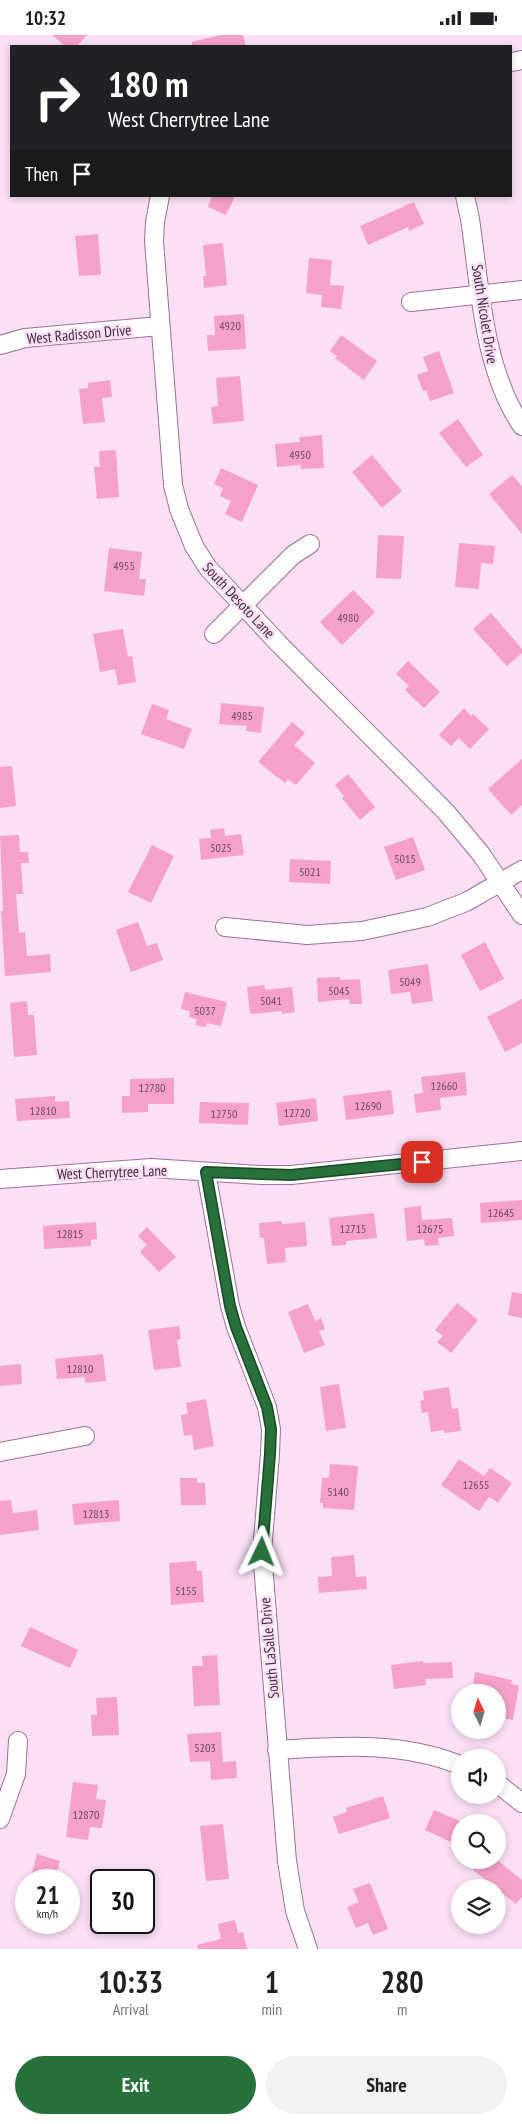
<!DOCTYPE html>
<html lang="en">
<head>
<meta charset="utf-8">
<style>
	body { margin:0; font-family:"PT Sans Narrow",sans-serif; background:#f2f2f2; color:#202124; height:100vh; display:flex; flex-direction:column; font-size:19px; white-space:nowrap }
	* { box-sizing:border-box; margin:0 }
	p { font-size:16px; color:#757577 }
	.icon { flex:none; width:28px; height:28px; fill:none; stroke:currentColor; stroke-width:2; stroke-linecap:round; stroke-linejoin:round }
	.map { position:relative; height:1914px; overflow:hidden }
	.panel { display:flex; flex-direction:column; background:#fff; flex:1 }
	.panel>* { flex:none }
	.hud { position:absolute; left:10px; top:10px; width:502px; height:152px; border-radius:0px; box-shadow:0 2px 8px #0003; background:#202124; color:#fff; overflow:hidden }
	.needle { width:32px; rotate:355deg }
	.tools { position:absolute; left:451px; top:1649px; display:grid; gap:10px }
	.tools a { display:grid; place-items:center; width:55px; height:55px; border-radius:50%; background:#fff; box-shadow:0 2px 8px #0003; font-size:25px }
	.speed { position:absolute; left:15px; top:1834px; display:flex; gap:10px; font-size:25px; font-weight:700; text-align:center }
	.speed>* { display:grid; place-content:center; width:65px; height:65px; border-radius:50%; background:#fff; box-shadow:0 2px 8px #0003; line-height:1 }
	.speed small { font-size:12px; font-weight:400 }
	.speed .limit { border:2px solid #111; border-radius:8px; background:#fff; color:#111 }
	.pin { position:absolute; display:grid; place-items:center; width:42px; height:42px; color:#fff; margin:-21px; border-radius:10px; box-shadow:0 2px 8px #0006 }
	.me { position:absolute; width:55px; margin:-28px; rotate:2deg; stroke-linejoin:round; filter:drop-shadow(0 0 4px #0008) }
	.turn { display:flex; align-items:center; gap:18px; height:105px; padding:0 15px; font-size:22px }
	.turn .icon { width:65px; height:65px; stroke-width:2.5 }
	.turn b { display:block; font-size:35px; line-height:42px }
	.then { display:flex; align-items:center; height:48px; padding:0 15px; background:#0003; gap:10px; font-size:19px }
	.eta { display:flex; justify-content:space-evenly; align-items:center; height:85px; text-align:center }
	.eta b { font-size:30px; font-weight:700; line-height:35px }
	.action { display:flex; gap:10px; margin-top:auto; padding:10px 15px }
	.action a { flex:1; height:58px; border-radius:30px; background:#28703c; color:#fff; font-size:20px; font-weight:700; line-height:58px; text-align:center }
	.action a+a { background:#f2f2f2; color:#202124 }
	.status { display:flex; justify-content:space-between; align-items:center; height:35px; padding:0 25px; background:#fff; direction:ltr }
	.status svg { height:14px; fill:currentColor }
	.map>svg:first-child { display:block }
</style>
</head>
<body>
<div class="status"><b>10:32</b><svg viewBox="0 0 49 12"><path d="M0 12V9h3v3zM5 12V6h3v6zM10 12V3h3v9zM15 12V0h3v12zM26 1h20v11H26zM47 4h2v5h-2z"/></svg></div>
<div class="map">
<svg width="522" height="1914" viewBox="0 0 522 1914">
	<rect width="100%" height="100%" fill="#fadff7"/>
	<g fill="#f6a1ca">
		<polygon points="52,0 87,0 77,11 65,11"/>
		<polygon points="220,0 243,0 246,11 192,11 192,7"/>
		<polygon points="212,161 235,161 226,180 208,172"/>
		<polygon points="414,167 424,189 409,196 408,192 368,210 360,191"/>
		<polygon points="98,199 101,240 79,241 75,201"/>
		<polygon points="223,208 227,250 204,253 203,241 206,241 203,210"/>
		<polygon points="309,223 332,225 330,250 344,251 341,274 321,272 322,260 306,258"/>
		<polygon points="244,279 246,314 208,316 207,300 215,300 214,281"/>
		<polygon points="341,300 377,326 364,345 335,323 337,321 330,316"/>
		<polygon points="439,316 454,358 430,366 426,355 423,356 417,340 428,336 423,322"/>
		<polygon points="240,341 244,386 213,389 211,372 218,371 216,343"/>
		<polygon points="110,345 112,362 102,363 105,387 83,389 79,354 88,353 88,348"/>
		<polygon points="458,384 483,420 466,432 439,398"/>
		<polygon points="322,400 324,433 301,434 301,430 277,432 275,409 300,407 299,402"/>
		<polygon points="116,415 119,462 97,464 94,432 100,432 99,416"/>
		<polygon points="372,420 402,456 382,473 352,437"/>
		<polygon points="221,433 258,450 242,487 225,479 231,466 220,461 223,453 214,449"/>
		<polygon points="512,440 522,451 522,499 489,459"/>
		<polygon points="378,500 404,501 401,544 376,543"/>
		<polygon points="459,508 495,511 493,529 481,528 479,554 455,552"/>
		<polygon points="109,513 142,517 139,544 146,544 144,561 104,556"/>
		<polygon points="353,555 375,577 342,610 320,587"/>
		<polygon points="491,578 522,614 522,618 507,631 473,594"/>
		<polygon points="123,594 128,622 132,621 136,647 118,650 115,634 100,637 93,599"/>
		<polygon points="408,626 440,657 424,673 405,655 409,651 396,639"/>
		<polygon points="221,668 264,672 261,698 246,696 247,691 219,689"/>
		<polygon points="152,669 169,675 166,684 192,694 184,714 141,699"/>
		<polygon points="464,673 471,681 473,679 489,694 470,714 459,703 451,711 439,700"/>
		<polygon points="292,687 305,698 294,710 315,728 296,750 288,744 285,748 258,727"/>
		<polygon points="522,724 522,770 511,780 488,754"/>
		<polygon points="12,731 16,771 0,773 0,732"/>
		<polygon points="348,739 375,772 360,785 342,763 344,761 335,750"/>
		<polygon points="224,793 225,801 241,799 244,820 201,825 199,804 211,803 210,795"/>
		<polygon points="19,800 20,817 28,817 29,828 21,828 23,859 16,859 19,898 25,897 27,921 50,919 51,937 5,941 1,876 3,876 0,801"/>
		<polygon points="413,802 425,835 396,845 384,812"/>
		<polygon points="152,810 174,821 151,868 128,857"/>
		<polygon points="290,824 331,826 330,849 289,847"/>
		<polygon points="138,887 147,911 157,908 163,925 131,937 116,895"/>
		<polygon points="485,907 504,944 480,956 461,920"/>
		<polygon points="428,929 433,966 412,969 410,957 391,959 388,935"/>
		<polygon points="340,942 340,945 360,944 362,969 350,969 349,964 318,967 317,943"/>
		<polygon points="264,950 265,955 292,952 295,977 282,979 282,976 250,979 247,952"/>
		<polygon points="185,957 227,967 221,991 207,988 206,992 195,990 197,984 189,982 190,976 181,974"/>
		<polygon points="522,964 522,1008 505,1017 487,982"/>
		<polygon points="27,966 28,980 34,980 37,1020 14,1022 10,968"/>
		<polygon points="465,1037 467,1060 440,1063 441,1075 416,1078 414,1059 423,1058 421,1042"/>
		<polygon points="174,1043 174,1069 148,1069 148,1077 122,1078 122,1061 130,1061 130,1044"/>
		<polygon points="391,1055 394,1079 346,1085 343,1061"/>
		<polygon points="55,1061 55,1067 69,1066 70,1083 17,1086 15,1064"/>
		<polygon points="316,1063 318,1086 279,1091 276,1068"/>
		<polygon points="200,1067 249,1068 248,1090 199,1088"/>
		<polygon points="522,1165 522,1185 481,1188 480,1168"/>
		<polygon points="421,1171 422,1185 452,1183 454,1201 438,1203 439,1210 425,1211 424,1204 407,1206 404,1173"/>
		<polygon points="374,1178 377,1203 346,1206 346,1210 332,1211 329,1183"/>
		<polygon points="282,1186 282,1189 305,1187 307,1211 285,1213 286,1227 267,1229 264,1203 260,1203 259,1188"/>
		<polygon points="96,1187 97,1204 91,1205 91,1211 44,1214 43,1191"/>
		<polygon points="147,1192 176,1222 159,1237 140,1217 147,1210 138,1201"/>
		<polygon points="512,1257 522,1259 522,1283 508,1280"/>
		<polygon points="457,1268 478,1285 451,1318 437,1307 443,1301 435,1295"/>
		<polygon points="308,1269 315,1286 321,1283 325,1294 319,1296 325,1310 304,1318 288,1277"/>
		<polygon points="179,1291 181,1304 177,1305 181,1332 154,1335 148,1295"/>
		<polygon points="103,1319 106,1346 85,1348 85,1342 57,1344 55,1324"/>
		<polygon points="21,1329 22,1349 0,1351 0,1331"/>
		<polygon points="339,1349 346,1393 326,1396 320,1352"/>
		<polygon points="449,1352 452,1374 458,1373 461,1396 444,1398 444,1395 431,1397 428,1377 422,1378 420,1366 424,1365 423,1356"/>
		<polygon points="206,1364 214,1411 194,1415 192,1400 184,1401 181,1380 188,1379 186,1368"/>
		<polygon points="459,1424 484,1441 490,1433 512,1448 498,1468 489,1462 479,1476 441,1450"/>
		<polygon points="330,1429 358,1431 354,1475 323,1473 323,1468 320,1468 322,1443 329,1443"/>
		<polygon points="180,1443 197,1443 197,1448 205,1448 206,1470 181,1470"/>
		<polygon points="11,1465 13,1478 37,1475 39,1495 0,1500 0,1466"/>
		<polygon points="119,1465 120,1486 74,1490 72,1469"/>
		<polygon points="354,1520 356,1542 366,1541 367,1554 319,1558 318,1542 332,1541 331,1522"/>
		<polygon points="196,1526 197,1536 202,1536 204,1567 171,1570 169,1528"/>
		<polygon points="30,1592 78,1615 70,1633 21,1611"/>
		<polygon points="217,1620 220,1670 194,1671 192,1631 203,1631 202,1621"/>
		<polygon points="423,1626 423,1628 452,1627 453,1643 425,1644 426,1650 394,1654 391,1630"/>
		<polygon points="475,1637 512,1645 511,1649 519,1651 513,1685 498,1682 498,1658 472,1658"/>
		<polygon points="117,1662 119,1700 92,1701 91,1680 97,1680 96,1663"/>
		<polygon points="221,1697 223,1727 236,1726 237,1743 211,1745 210,1726 190,1727 187,1699"/>
		<polygon points="73,1747 98,1750 96,1764 106,1765 102,1793 90,1792 88,1805 66,1802"/>
		<polygon points="383,1761 390,1783 339,1799 333,1782 347,1777 346,1773"/>
		<polygon points="434,1775 460,1786 460,1807 455,1804 453,1808 425,1795"/>
		<polygon points="223,1789 229,1844 206,1846 200,1791"/>
		<polygon points="37,1819 60,1826 54,1845 30,1845"/>
		<polygon points="481,1825 497,1825 522,1845 522,1862 516,1869 498,1855 498,1852 495,1852 473,1835"/>
		<polygon points="370,1848 388,1894 373,1900 368,1888 356,1893 347,1872 359,1867 353,1854"/>
		<polygon points="235,1885 238,1898 243,1897 247,1914 198,1914 197,1910 221,1904 218,1889"/>
	</g>
	<g fill="none" stroke-linecap="round" stroke-linejoin="round">
		<defs>
			<g id="minor">
				<polyline points="511,27 522,25"/>
				<polyline points="160,161 155,187 154,206 173,450 179,474 194,511 208,533 279,609 446,777 481,819 522,880"/>
				<path d="M465,161L470,184C480,251 483,334 522,391"/>
				<polyline points="411,267 522,255"/>
				<polyline points="0,310 25,303 160,291"/>
				<polyline points="214,599 293,520 310,509"/>
				<polyline points="225,892 307,900 362,896 427,882 466,867 522,835"/>
				<polyline points="206,1137 230,1271 236,1292 267,1372 271,1394 270,1419 262,1517 287,1826 295,1876 308,1914"/>
				<polyline points="0,1144 151,1133 261,1140 291,1140 522,1116"/>
				<polyline points="0,1417 85,1401"/>
				<path d="M277,1715C339,1711 401,1706 460,1730"/>
				<polyline points="498,1749 522,1768"/>
				<polyline points="0,1784 16,1739 18,1706"/>
			</g>
		</defs>
		<use href="#minor" stroke="#9b7197" stroke-width="20"/>
		<use href="#minor" stroke="#fff" stroke-width="18"/>
	</g>
	<g fill="none" stroke-linecap="round" stroke-linejoin="round">
		<defs>
			<polyline id="route" points="262,1517 270,1419 271,1394 267,1372 236,1292 230,1271 206,1137 291,1140 422,1127"/>
		</defs>
		<use href="#route" stroke="#1a4927" stroke-width="12"/>
		<use href="#route" stroke="#28703c" stroke-width="9"/>
	</g>
	<g text-anchor="middle" dominant-baseline="central" stroke-width="5" stroke-linejoin="round" paint-order="stroke">
		<g font-size="12" fill="#6d4a60">
			<text x="230" y="290">4920</text>
			<text x="300" y="419">4950</text>
			<text x="124" y="530">4955</text>
			<text x="348" y="582">4980</text>
			<text x="242" y="680">4985</text>
			<text x="221" y="812">5025</text>
			<text x="405" y="823">5015</text>
			<text x="310" y="836">5021</text>
			<text x="410" y="946">5049</text>
			<text x="339" y="955">5045</text>
			<text x="271" y="965">5041</text>
			<text x="205" y="975">5037</text>
			<text x="444" y="1050">12660</text>
			<text x="152" y="1052">12780</text>
			<text x="368" y="1070">12690</text>
			<text x="43" y="1075">12810</text>
			<text x="297" y="1077">12720</text>
			<text x="224" y="1078">12750</text>
			<text x="501" y="1177">12645</text>
			<text x="353" y="1193">12715</text>
			<text x="430" y="1193">12675</text>
			<text x="70" y="1198">12815</text>
			<text x="80" y="1333">12810</text>
			<text x="476" y="1449">12655</text>
			<text x="338" y="1456">5140</text>
			<text x="96" y="1478">12813</text>
			<text x="186" y="1555">5155</text>
			<text x="205" y="1712">5203</text>
			<text x="86" y="1779">12870</text>
		</g>
		<g font-size="15" fill="#3f2d3d" stroke="#fadff7">
			<text transform="translate(485 279) rotate(81)">South Nicolet Drive</text>
			<text transform="translate(79 299) rotate(-5)">West Radisson Drive</text>
			<text transform="translate(239 565) rotate(47)">South Desoto Lane</text>
			<text transform="translate(112 1137) rotate(-2)">West Cherrytree Lane</text>
			<text transform="translate(269 1613) rotate(-95)">South LaSalle Drive</text>
		</g>
	</g>
</svg>
<div class="tools">
<a><svg class="needle" viewBox="-14 -14 28 28"><path d="M0-13l5 13h-10z" fill="#e53935"/><path d="M0 13l5-13h-10z" fill="#757577"/></svg></a>
<a><svg class="icon" aria-label="sound" viewBox="0 0 24 24"><path d="M4 9h4l5-4v14l-5-4H4zM17 9q2 3 0 6"/></svg></a>
<a><svg class="icon" aria-label="search" viewBox="0 0 24 24"><circle cx="10" cy="10" r="6"/><path d="M15 15l6 6"/></svg></a>
<a><svg class="icon" aria-label="layers" viewBox="0 0 24 24"><path d="M12 4l9 5-9 5-9-5zM3 14l9 5 9-5"/></svg></a>
</div>
<div class="speed"><div>21<small>km/h</small></div><div class="limit">30</div></div>
<div class="pin" style="left:422px;top:1127px;background:#d93025"><svg class="icon" aria-label="arrive" viewBox="0 0 24 24"><path d="M6 21V4h12l-3 4 3 4H6"/></svg></div>
<svg class="me" style="left:262px;top:1517px" viewBox="-20 -20 40 40"><path d="M0-17L14 15 0 8-14 15z" fill="#28703c" stroke="#fff" stroke-width="4"/></svg>
<div class="hud">
<div class="turn"><svg class="icon" aria-label="right" viewBox="0 0 24 24"><path d="M7 20v-9h11M14 6l5 5-5 5"/></svg><div><b>180 m</b>West Cherrytree Lane</div></div>
<div class="then">Then<svg class="icon" aria-label="arrive" viewBox="0 0 24 24"><path d="M6 21V4h12l-3 4 3 4H6"/></svg></div>
</div>
</div>
<section class="panel">
<div class="eta">
<div><b>10:33</b><p>Arrival</p></div>
<div><b>1</b><p>min</p></div>
<div><b>280</b><p>m</p></div>
</div>
<div class="action"><a>Exit</a><a>Share</a></div>
</section>
</body>
</html>
